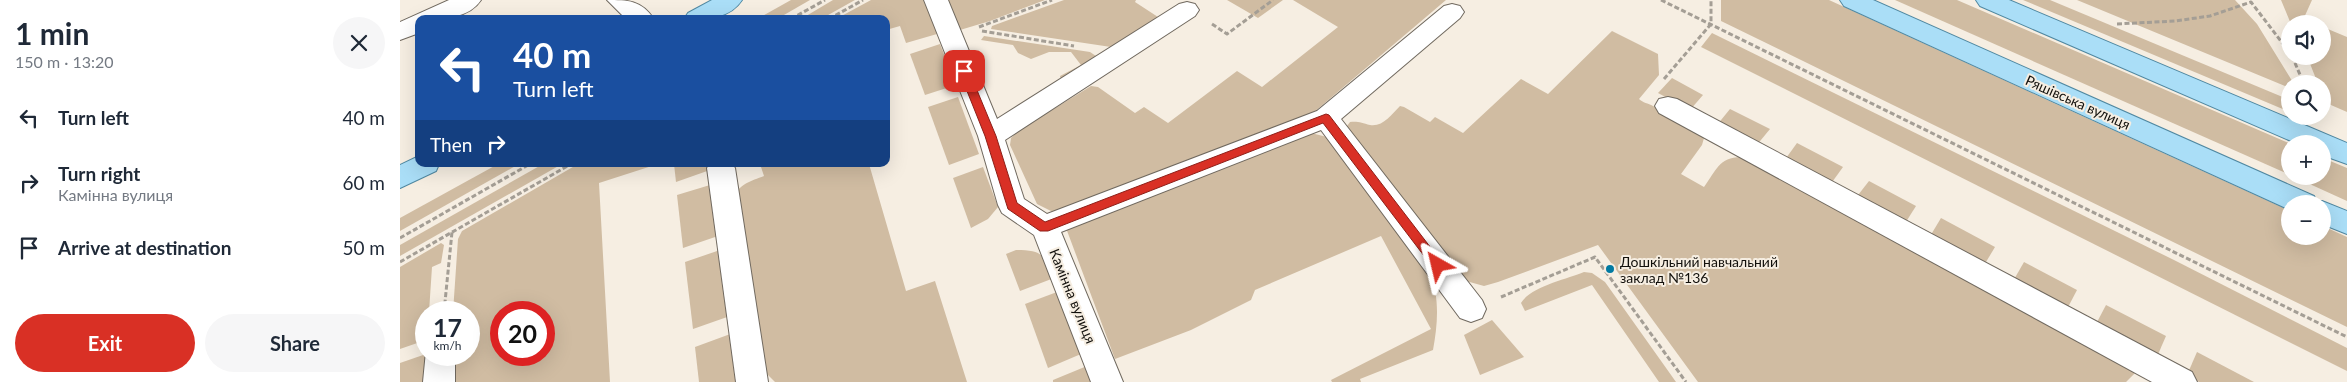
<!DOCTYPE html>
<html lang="en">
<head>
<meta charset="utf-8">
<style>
	body { margin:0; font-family:Lato,sans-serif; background:#f6f6f7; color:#1f2937; height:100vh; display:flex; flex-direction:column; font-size:19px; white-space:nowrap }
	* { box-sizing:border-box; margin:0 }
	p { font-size:16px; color:#747a83 }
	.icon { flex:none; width:28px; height:28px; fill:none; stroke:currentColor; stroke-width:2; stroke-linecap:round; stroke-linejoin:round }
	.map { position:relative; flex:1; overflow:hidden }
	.side { display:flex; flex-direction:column; background:#fff; width:400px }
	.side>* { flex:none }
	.guide { position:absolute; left:15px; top:15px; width:475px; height:152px; border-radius:10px; box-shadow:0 5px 20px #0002; background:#1a4fa0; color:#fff; overflow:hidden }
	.fabs { position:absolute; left:1881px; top:15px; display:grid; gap:10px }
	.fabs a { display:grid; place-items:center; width:50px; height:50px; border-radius:50%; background:#fff; box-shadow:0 5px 20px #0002; font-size:25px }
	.speed { position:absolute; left:15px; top:301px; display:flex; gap:10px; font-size:25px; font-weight:700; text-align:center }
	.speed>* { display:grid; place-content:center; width:65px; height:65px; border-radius:50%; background:#fff; box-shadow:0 5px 20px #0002; line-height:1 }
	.speed small { font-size:12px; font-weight:400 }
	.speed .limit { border:8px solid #d22; background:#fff; color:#111 }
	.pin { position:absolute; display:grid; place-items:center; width:42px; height:42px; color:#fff; margin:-21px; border-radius:10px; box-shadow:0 2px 8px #0006 }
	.me { position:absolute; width:55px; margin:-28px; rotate:323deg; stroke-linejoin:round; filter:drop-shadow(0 0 4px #0008) }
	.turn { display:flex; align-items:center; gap:18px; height:105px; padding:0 15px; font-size:22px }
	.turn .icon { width:65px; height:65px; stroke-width:2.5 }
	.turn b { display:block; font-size:35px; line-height:42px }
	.then { display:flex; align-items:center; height:48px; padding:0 15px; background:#0003; gap:10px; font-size:19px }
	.round { display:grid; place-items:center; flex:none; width:52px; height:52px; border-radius:26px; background:#f6f6f7 }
	.headline { display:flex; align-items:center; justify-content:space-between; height:85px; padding:0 15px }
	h1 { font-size:30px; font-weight:700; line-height:38px }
	.primary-button { display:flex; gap:10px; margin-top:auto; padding:10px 15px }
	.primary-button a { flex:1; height:58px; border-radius:30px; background:#d93025; color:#fff; font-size:20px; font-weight:700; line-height:58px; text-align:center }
	.primary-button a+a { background:#f6f6f7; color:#1f2937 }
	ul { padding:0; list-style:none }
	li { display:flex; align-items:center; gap:15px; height:65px; padding:0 15px }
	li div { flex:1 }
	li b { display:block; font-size:19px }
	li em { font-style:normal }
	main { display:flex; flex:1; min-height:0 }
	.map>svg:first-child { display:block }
</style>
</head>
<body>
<main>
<section class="side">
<div class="headline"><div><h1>1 min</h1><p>150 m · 13:20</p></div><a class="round"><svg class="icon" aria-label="close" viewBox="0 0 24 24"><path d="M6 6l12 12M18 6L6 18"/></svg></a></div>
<ul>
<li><svg class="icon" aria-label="left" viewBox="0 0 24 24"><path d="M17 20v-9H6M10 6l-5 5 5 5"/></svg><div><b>Turn left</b></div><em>40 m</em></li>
<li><svg class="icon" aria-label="right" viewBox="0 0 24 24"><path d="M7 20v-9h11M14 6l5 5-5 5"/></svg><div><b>Turn right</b><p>Камінна вулиця</p></div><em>60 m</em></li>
<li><svg class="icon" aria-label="arrive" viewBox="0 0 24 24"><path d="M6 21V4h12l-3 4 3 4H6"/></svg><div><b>Arrive at destination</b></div><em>50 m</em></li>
</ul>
<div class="primary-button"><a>Exit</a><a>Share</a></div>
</section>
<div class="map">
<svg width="1947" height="382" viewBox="0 0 1947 382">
	<rect width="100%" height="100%" fill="#f6eee2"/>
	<g fill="#d0bca2" fill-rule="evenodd">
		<polygon points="391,0 410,0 377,19 357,19"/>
		<polygon points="433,0 455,0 421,19 401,19"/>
		<polygon points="471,0 525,0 537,34 506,43 500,26 486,30 486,19 436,19"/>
		<polygon points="547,0 645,0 590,21 560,30"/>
		<polygon points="664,0 736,0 735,2 758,17 757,20 719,46 711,47 591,29 592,26"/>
		<polygon points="827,0 883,0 858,18"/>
		<polygon points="893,0 1046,0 913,113 665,210 651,211 637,204 610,145 611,138 618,131 691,86 698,87 735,113 744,107 768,123 837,71 862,87 938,27"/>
		<polygon points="1321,0 1429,0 1890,211 1890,236 1922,236 1923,226 1947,237 1947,327 1321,21"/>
		<polygon points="1495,0 1557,0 1891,144 1890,175"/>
		<polygon points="1623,0 1650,0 1890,100 1890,112"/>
		<polygon points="1677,0 1835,0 1857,24 1894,84 1890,84 1890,88"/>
		<polygon points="1881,0 1912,0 1903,20 1913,24 1891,24"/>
		<polygon points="1923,27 1947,37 1947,112 1924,102 1922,84 1918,84 1907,56 1922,56"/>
		<path d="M1212,31L1258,54L1259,75L1239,99C1243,103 1248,103 1253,106C1270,113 1292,125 1304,138L1302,145L1281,174L1304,187C1316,171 1319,157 1341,157L1735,368V373L1726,382H1298L1198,245L1098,282L1084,286L1066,281L944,130L950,122C958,121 962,123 970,125C983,127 991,115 1000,106L1004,107L1030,122L1035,117L1063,133L1121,79L1148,94Z"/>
		<polygon points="1312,33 1774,260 1947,348 1947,371 1301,47"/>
		<polygon points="584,36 690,52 696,56 693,62 661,80 660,76 681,65 671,52 649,52 631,59 618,53 613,45 581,40"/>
		<polygon points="540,44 556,85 525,95 510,54"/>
		<polygon points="1272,78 1303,95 1290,110 1258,93"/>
		<polygon points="558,97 579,154 549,165 528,107"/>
		<polygon points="1330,109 1370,129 1356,146 1317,125"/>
		<path d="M911,133L927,137L1029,271C1040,296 1038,323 1033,350L960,379L961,382H932L931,380L1031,329L981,236L855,290L851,300L791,330L715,359L666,228Z"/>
		<polygon points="1397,143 1443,167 1430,185 1384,161"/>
		<polygon points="1923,158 1947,168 1947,201 1892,176 1922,176"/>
		<polygon points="98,164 119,164 0,231 0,218"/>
		<polygon points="143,164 162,164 0,256 0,245"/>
		<path d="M178,164H258L199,183L210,382H48L50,355H69V312H53L58,239L62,231ZM101,312H144V355H101Z"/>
		<polygon points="274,164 309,164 310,170 276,182"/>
		<path d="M360,164H469L506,291L535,281L567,382H375L367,374L334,197C339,184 351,181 364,176Z"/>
		<polygon points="583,167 598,207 588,219 571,228 553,178"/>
		<polygon points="1469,181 1516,206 1504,225 1455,199"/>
		<polygon points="310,185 318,236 283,248 277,195"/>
		<polygon points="1541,218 1595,247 1583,267 1529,238"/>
		<polygon points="41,243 44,245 41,263 32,267 29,312 26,312 26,340 0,349 0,267"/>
		<polygon points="320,250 330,316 293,329 285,262"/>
		<path d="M616,250C643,250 644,255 654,278L620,291L606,254Z"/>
		<polygon points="1624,262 1677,290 1666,311 1612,283"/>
		<path d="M1184,272L1192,273L1205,282L1276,382H1259L1192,285L1125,311L1121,303C1130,287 1167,279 1184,272Z"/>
		<polygon points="657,292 681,354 648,368 625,304"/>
		<polygon points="1706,305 1766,336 1756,359 1695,326"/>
		<polygon points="1092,320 1124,357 1080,375 1064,335"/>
		<polygon points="333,333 342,382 299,382 295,347"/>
		<polygon points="1797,352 1854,382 1799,382 1787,375"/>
		<polygon points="26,354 24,382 0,382 0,363"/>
		<polygon points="687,366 693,382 653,382 653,380"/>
	</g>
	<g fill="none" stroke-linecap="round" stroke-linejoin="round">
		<defs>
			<g id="minor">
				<path d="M49,0H81C68,20 39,19 19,19V33L0,40V22Z"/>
				<path d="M207,0C228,0 241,0 254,19H226Z"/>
				<polygon points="524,0 548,0 597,119 779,4 787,2 795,4 799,10 795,16 605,140 624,199 647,214 917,111 1044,6 1052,4 1060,6 1064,12 1060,18 941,119 1082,300 1086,309 1082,318 1071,322 1060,318 921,130 661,232 723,382 691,382 634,235 602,213 598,205 578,136"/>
				<polygon points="1268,97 1277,99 1792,372 1797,382 1752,382 1259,113 1255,106 1259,99"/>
				<polygon points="310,164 332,164 335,168 368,382 336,382 307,168"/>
				<polygon points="26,351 26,355 55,355 55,382 23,382"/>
			</g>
			<g id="major">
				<path d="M312,0H342C329,20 305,19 284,19L288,13Z"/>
				<polygon points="1440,0 1473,0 1914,196 1917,203 1922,201 1947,211 1947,234 1922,224 1922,204 1890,204 1890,210 1444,6"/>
				<polygon points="1576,0 1609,0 1947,143 1947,164 1922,155 1922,144 1898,144 1580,6"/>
				<polygon points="19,156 19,164 39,164 36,171 0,188 0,165"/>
			</g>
		</defs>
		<use href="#minor" stroke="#70695f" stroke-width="2"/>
		<use href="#major" stroke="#5088a1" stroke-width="2"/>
		<g stroke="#a49e95" stroke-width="3" stroke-dasharray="5 2.5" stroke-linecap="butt">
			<polyline points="1261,0 1947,337"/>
			<polyline points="391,19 425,0"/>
			<polyline points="429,19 463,0"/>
			<polyline points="812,24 827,34 873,0"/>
			<polyline points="1717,24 1775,21 1810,16 1851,2 1890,53"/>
			<polyline points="579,27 652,0"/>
			<polyline points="582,31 674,46"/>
			<polyline points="1892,56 1904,84"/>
			<polyline points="1264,79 1311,24 1311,0"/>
			<polyline points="0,238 130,164"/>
			<polyline points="0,262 171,164"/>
			<polyline points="1101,297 1195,257 1286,382"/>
			<polyline points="44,312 52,232"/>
		</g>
		<use href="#minor" fill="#fff" fill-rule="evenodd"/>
		<use href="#major" fill="#aadef7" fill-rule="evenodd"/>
	</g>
	<polygon fill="#d93025" stroke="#8d1f18" points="564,67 569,71 596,136 617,203 645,222 926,114 929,115 1044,265 1042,269 1034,269 923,123 648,231 640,231 608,209 585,136 559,71"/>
	<circle fill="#017aa2" stroke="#f6eee2" stroke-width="2" cx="1210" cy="269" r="5"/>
	<g text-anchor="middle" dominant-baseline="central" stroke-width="4" stroke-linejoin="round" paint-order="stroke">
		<g font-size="14" fill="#12100c" stroke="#f6eee2">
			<text transform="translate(1678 102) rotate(24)">Ряшівська вулиця</text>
			<text transform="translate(673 296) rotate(68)">Камінна вулиця</text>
		</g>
		<g font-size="14" fill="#12100c" stroke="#f6eee2" text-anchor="start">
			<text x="1220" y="261">Дошкільний навчальний<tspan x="1220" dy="16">заклад №136</tspan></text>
		</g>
	</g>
</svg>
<div class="fabs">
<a><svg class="icon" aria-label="sound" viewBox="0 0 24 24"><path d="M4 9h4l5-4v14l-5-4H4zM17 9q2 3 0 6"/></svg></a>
<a><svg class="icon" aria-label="search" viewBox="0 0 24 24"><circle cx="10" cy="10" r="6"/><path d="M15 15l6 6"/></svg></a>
<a>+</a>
<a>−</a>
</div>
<div class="speed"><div>17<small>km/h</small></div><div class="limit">20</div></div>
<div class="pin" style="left:564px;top:71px;background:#d93025"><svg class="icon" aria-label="arrive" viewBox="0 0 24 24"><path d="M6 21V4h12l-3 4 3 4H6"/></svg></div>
<svg class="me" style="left:1038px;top:265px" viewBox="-20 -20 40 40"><path d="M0-17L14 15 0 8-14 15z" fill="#d93025" stroke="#fff" stroke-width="4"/></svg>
<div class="guide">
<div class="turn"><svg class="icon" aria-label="left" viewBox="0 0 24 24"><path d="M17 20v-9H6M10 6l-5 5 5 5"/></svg><div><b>40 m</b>Turn left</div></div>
<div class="then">Then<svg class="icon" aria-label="right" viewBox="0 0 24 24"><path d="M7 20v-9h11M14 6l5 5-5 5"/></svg></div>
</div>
</div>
</main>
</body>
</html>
